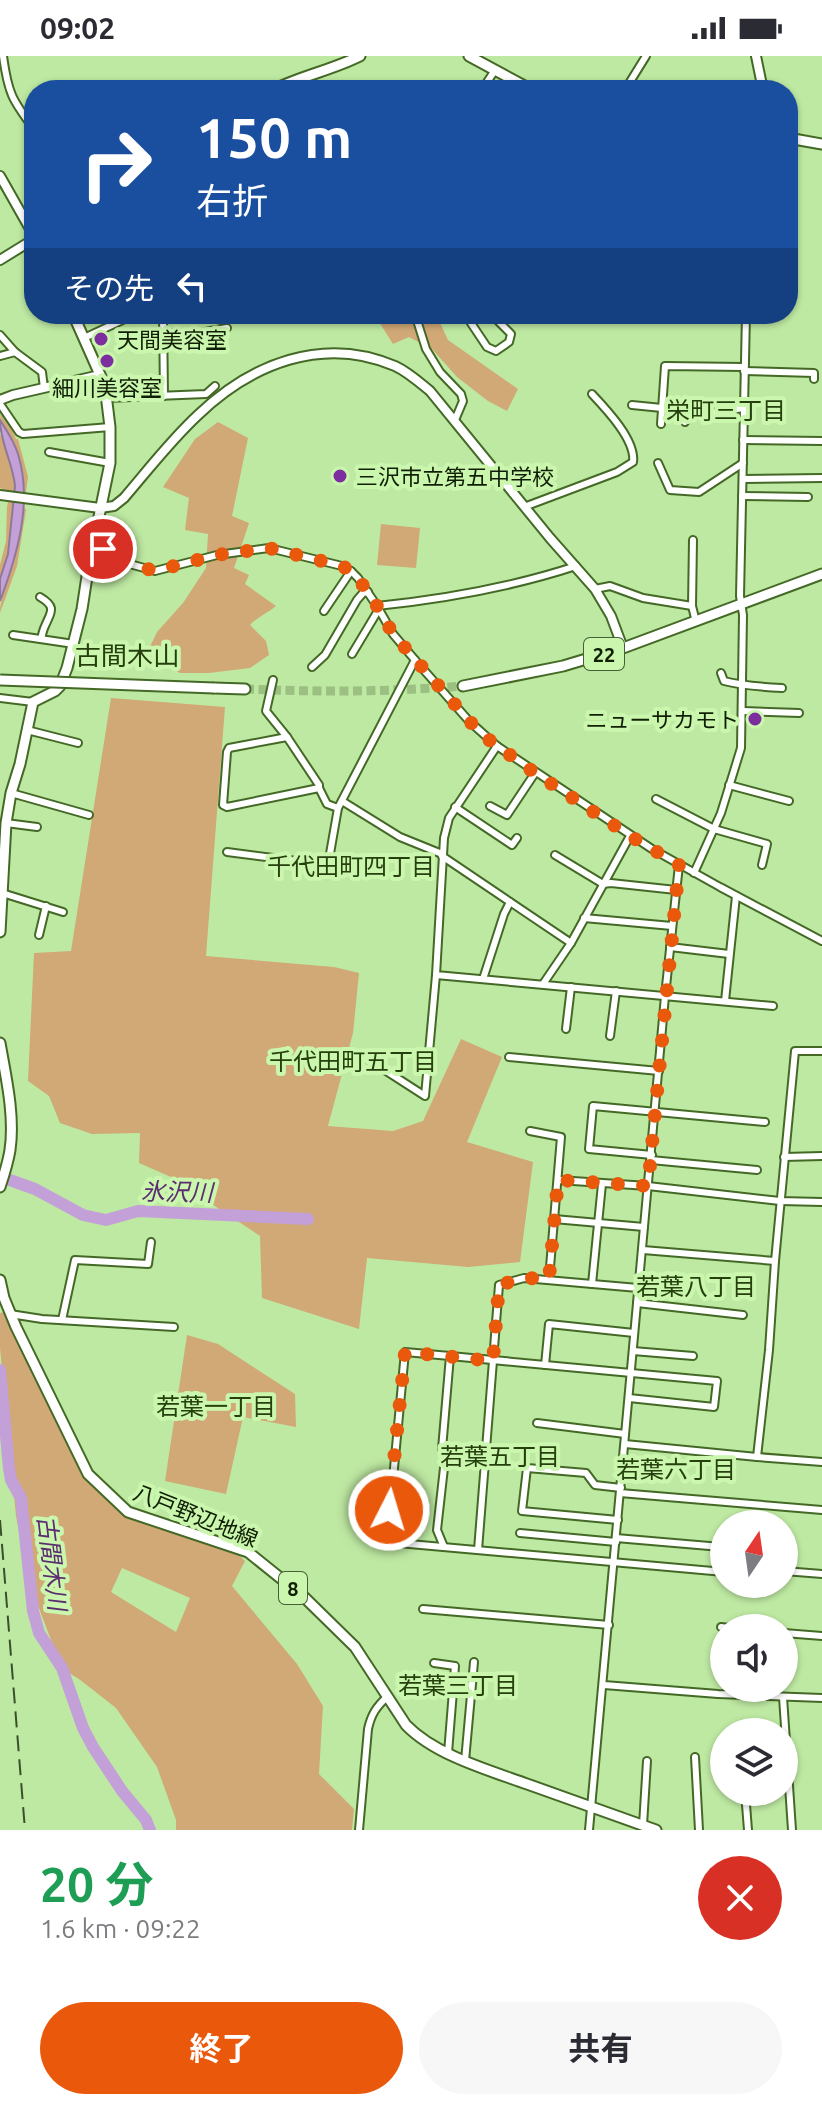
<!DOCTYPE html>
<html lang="ja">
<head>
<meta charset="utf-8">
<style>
	body { margin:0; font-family:Ubuntu,"Noto Sans JP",sans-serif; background:#f7f7f7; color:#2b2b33; height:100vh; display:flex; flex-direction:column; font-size:30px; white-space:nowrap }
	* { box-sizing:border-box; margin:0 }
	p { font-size:26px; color:#7c7c81 }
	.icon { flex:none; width:44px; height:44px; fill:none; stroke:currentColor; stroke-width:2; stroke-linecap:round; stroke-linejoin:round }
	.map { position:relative; height:1774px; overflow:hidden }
	.side { display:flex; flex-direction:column; background:#fff; flex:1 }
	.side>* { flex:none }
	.top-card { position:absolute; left:24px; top:24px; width:774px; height:244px; border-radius:32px; box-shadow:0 2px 6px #0004; background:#1a4fa0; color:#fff; overflow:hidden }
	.needle { width:52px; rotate:13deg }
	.tools { position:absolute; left:710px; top:1454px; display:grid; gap:16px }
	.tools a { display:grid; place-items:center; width:88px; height:88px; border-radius:50%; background:#fff; box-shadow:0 2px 6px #0004; font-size:40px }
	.pin { position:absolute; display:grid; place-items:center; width:68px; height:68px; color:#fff; margin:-34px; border:4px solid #fff; border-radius:50%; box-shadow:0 2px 8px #0007 }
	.me { position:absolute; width:88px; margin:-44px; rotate:5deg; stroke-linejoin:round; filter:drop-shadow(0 0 6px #0008) }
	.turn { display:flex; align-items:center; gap:28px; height:168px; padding:0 40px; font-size:36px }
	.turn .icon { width:104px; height:104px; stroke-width:2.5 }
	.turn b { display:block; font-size:56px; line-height:68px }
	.then { display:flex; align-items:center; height:76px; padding:0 40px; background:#0003; gap:16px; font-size:30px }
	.round { display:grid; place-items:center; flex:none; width:84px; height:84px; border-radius:42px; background:#f7f7f7 }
	.head { display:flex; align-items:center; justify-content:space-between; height:136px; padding:0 40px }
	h1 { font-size:48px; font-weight:700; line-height:60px; color:#1e9e55 }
	.action { display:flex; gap:16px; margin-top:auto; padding:16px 40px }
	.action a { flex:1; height:92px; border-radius:48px; background:#ea580c; color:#fff; font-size:32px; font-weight:700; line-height:92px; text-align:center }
	.action a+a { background:#f7f7f7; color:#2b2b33 }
	.status { display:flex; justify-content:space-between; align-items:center; height:56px; padding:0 40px; background:#fff; direction:ltr }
	.status svg { height:22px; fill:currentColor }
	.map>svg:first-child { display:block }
</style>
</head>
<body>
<div class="status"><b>09:02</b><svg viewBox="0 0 49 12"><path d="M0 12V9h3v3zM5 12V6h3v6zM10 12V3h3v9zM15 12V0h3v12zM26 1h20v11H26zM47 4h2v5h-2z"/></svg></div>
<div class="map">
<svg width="822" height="1774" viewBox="0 0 822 1774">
	<rect width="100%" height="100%" fill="#bee9a2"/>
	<g fill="#d0a976" fill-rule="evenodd">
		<polygon points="374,258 436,258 448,284 518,333 507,355 488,345 457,321 432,293 409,281 393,288"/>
		<path d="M0,358L11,372L16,383H18L28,421L24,451L26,454L17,510L0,557C0,540 8,526 13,509C20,485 23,459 23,435C24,418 20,401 13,386C9,376 0,369 0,358Z"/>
		<path d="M218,366L248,382L232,460L249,467L234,512L249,519L245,528L276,550C268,557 257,561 250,569L266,585L269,599L250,612L209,617H180L147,597L157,576L183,547L206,512L208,478L185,474L189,442L163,431L195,383Z"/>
		<path d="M0,378C8,395 14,412 15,430L8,498L0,523V509L6,485L7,451L10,436L0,432Z"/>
		<polygon points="381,468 420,472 416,512 377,509"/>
		<polygon points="111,642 225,651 206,900 334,911 359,917 353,977 328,1070 393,1075 423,1065 461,983 502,1001 467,1086 533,1106 520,1206 468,1211 367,1202 359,1273 262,1242 260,1180 171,1121 139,1107 140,1077 92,1078 60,1067 49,1040 28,1025 34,897 71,895"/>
		<path d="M5,1256L84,1420L127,1459L231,1492L245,1505L232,1530L297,1608L323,1650L319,1718L354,1753L352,1774H176V1764L157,1711L116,1652L79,1623L62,1613L29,1526L16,1460L0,1292V1257ZM122,1512L190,1542L176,1576L111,1536Z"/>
		<polygon points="187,1279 218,1288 295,1338 296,1371 243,1361 226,1438 165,1425"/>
	</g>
	<path fill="#c4a0d9" stroke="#8e7999" stroke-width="2" d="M0,364C7,375 14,385 18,398C33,446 17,500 0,545V523L8,498L15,430C13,407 0,387 0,364Z"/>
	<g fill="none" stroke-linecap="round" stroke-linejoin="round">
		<g stroke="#c4a0d9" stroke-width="12">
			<polyline points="7,1123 35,1133 83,1159 106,1164 138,1155 308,1163"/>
			<polyline points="0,1314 9,1413 11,1424 21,1442 33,1555 39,1577 62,1612 83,1672 93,1691 122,1735 146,1764 150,1774"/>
		</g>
		<path stroke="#9bc082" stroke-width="9" stroke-dasharray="9 4.5" stroke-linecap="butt" d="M245,633C318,636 390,636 463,630"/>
		<defs>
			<g id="street">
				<path d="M3,0C8,37 12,44 34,73"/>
				<polyline points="482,34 495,14"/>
				<polyline points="625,34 646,0"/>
				<polyline points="163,258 164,340"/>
				<polyline points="415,258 426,293 440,316 461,338 463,345 455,364"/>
				<polyline points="465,258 487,291 496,295 509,286 511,278 491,258"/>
				<polyline points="164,277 200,277 227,272"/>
				<polyline points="0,279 15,296"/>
				<polyline points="84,282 127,262 146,258"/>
				<polyline points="0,300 15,296 42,316 44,332"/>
				<polyline points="744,315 814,317 814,323"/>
				<polyline points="107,342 206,338 215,330"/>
				<polyline points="0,348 19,376 23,378 110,371"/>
				<polyline points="632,349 662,352"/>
				<polyline points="685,366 686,361 743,352"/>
				<polyline points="661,368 665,310 744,311"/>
				<polyline points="743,384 822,385"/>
				<polyline points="49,396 110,407"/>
				<polyline points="658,407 670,434 699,436 743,407"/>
				<polyline points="743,423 822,422"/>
				<polyline points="742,440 808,441"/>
				<path d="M524,451L617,416L633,406C636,385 608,355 592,338"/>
				<polyline points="93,490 103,493 126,507 155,515 217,499 269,492 342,510 351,515 358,522 377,550 393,578 415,604 469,665 497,690 652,793 720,831 822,885"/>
				<polyline points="103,493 123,484"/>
				<polyline points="595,533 610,530 643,542 692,550 696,566"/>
				<path d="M40,541C57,551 51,556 45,570C43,574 42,579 41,583"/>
				<path d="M377,550C444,543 512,531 576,510"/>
				<polyline points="692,550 693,484"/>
				<polyline points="324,555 351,515"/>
				<polyline points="13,579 74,588"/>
				<polyline points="352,598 379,553"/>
				<polyline points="312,611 325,599 357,544 363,537 368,536"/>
				<path d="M721,617L724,625C743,630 762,631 782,632"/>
				<polyline points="273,624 266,655 287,681"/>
				<polyline points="0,642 33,646"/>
				<polyline points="743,655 799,657"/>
				<polyline points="27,674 78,687"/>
				<polyline points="497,690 449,762 444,782 436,919 773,950"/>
				<polyline points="729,729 789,745"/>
				<polyline points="319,732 319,729 287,681 229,692 227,696 223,749 227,751 319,732 327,748 338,752"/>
				<polyline points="11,737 89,759"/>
				<polyline points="656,743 714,773 767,788 762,809"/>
				<polyline points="342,745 400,781 442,798"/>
				<polyline points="490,750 507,759 535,717"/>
				<polyline points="455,751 512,789 517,782"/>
				<polyline points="6,767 37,771"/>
				<polyline points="227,796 328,809 338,752 415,604"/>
				<polyline points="555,799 603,828 611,827 676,834"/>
				<polyline points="442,800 571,887"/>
				<polyline points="694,817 721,757 741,692 743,559 740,540 746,258"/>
				<polyline points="2,837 63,856"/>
				<polyline points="584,862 672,870"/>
				<polyline points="39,879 46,850"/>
				<polyline points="670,891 729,898"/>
				<polyline points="483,923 504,858 510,846"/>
				<polyline points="543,928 571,887 630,780"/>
				<polyline points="725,945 736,840"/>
				<polyline points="566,973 571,931"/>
				<polyline points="610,980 616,935"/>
				<polyline points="509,1001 659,1015"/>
				<polyline points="366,1002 425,1040 436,919"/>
				<polyline points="530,1075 561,1081 549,1223"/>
				<polyline points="652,1099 589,1093 593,1050 765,1066"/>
				<polyline points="784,1101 822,1100"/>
				<polyline points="651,1104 757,1114"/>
				<polyline points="558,1124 648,1130 780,1145 822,1146"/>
				<polyline points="554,1163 644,1171"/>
				<polyline points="643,1194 775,1205"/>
				<polyline points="592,1228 602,1128"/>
				<polyline points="637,1247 743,1259"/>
				<polyline points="10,1258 42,1263 174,1271"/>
				<polyline points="62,1264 75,1204 148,1208 151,1186"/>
				<polyline points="633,1295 693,1300"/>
				<polyline points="450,1300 717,1325 714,1351 629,1342"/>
				<polyline points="545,1309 549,1268 634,1277"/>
				<polyline points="537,1367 625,1378"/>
				<polyline points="625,1388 757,1401 822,1406"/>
				<polyline points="442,1393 450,1300 405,1296 387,1486 724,1516"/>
				<polyline points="757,1401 769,1294 775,1205 795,995 822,995"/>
				<polyline points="620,1437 822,1454"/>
				<polyline points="618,1464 522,1455 527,1412 586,1417 595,1429 621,1432"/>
				<polyline points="520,1477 616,1486"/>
				<polyline points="616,1482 721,1491"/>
				<polyline points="444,1491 437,1474 445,1403"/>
				<polyline points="478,1494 499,1229 524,1222 638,1232"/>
				<polyline points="784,1515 822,1518"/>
				<polyline points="423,1553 609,1569"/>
				<polyline points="721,1571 729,1572"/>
				<polyline points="784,1577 822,1580"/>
				<polyline points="434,1607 455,1610 448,1697"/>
				<polyline points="604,1629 718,1638 822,1642"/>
				<polyline points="783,1641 792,1774"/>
				<polyline points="695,1701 699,1774"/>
				<polyline points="465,1705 474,1606"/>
				<polyline points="745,1736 748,1774"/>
				<polyline points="643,1769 647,1705"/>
				<path d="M359,1774L368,1673C371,1659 376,1651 387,1641"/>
				<polyline points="589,1774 665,940 679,809"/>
			</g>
			<g id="secondary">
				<polyline points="756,0 763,34"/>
				<polyline points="0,120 34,180"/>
				<polyline points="0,204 34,183"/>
				<polyline points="0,344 13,339 100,319"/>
				<path d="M0,439L100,452L114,450L124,442C148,414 171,384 198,359C251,308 323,279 395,310C408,316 419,326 430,335L550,482L595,533L611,560L623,592"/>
			</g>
			<g id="primary">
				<polyline points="469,0 532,34"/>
				<path d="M273,34C301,20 332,14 360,0"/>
				<polyline points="788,82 822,88"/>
				<polyline points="463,630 563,610 623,592 822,518"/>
				<polyline points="214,632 245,633"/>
				<polyline points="0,876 6,767 11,737 20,708 33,646 55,635 60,630 67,612 82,553 88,514 110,407 110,371 105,330 73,258"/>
				<path d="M0,987C6,1021 15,1060 10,1094C8,1107 4,1119 0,1131"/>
				<path d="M0,1224L4,1242L16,1271L88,1418L128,1456L248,1496L304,1541L355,1591L406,1669C435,1699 488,1714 527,1728C570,1743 613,1759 656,1774"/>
			</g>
		</defs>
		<use href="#street" stroke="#446926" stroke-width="10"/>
		<use href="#secondary" stroke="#446926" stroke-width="12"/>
		<use href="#primary" stroke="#446926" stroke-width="13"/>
		<use href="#street" stroke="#fff" stroke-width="6"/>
		<use href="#secondary" stroke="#fff" stroke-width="8"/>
		<use href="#primary" stroke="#fff" stroke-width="9"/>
		<polyline stroke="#3a502b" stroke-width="2" stroke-dasharray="16 8" stroke-linecap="butt" points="0,1464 25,1774"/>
		<defs>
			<polyline id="primary-bridge" points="0,624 214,632"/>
		</defs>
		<use href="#primary-bridge" stroke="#446926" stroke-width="13" stroke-linecap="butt"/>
		<use href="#primary-bridge" stroke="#fff" stroke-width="9"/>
	</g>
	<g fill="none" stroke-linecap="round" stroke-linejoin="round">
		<polyline stroke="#ea580c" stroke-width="14" stroke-dasharray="0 25.2" points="103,493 126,507 155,515 217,499 269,492 342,510 351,515 358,522 377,550 393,578 481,678 535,717 630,780 679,809 648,1130 558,1124 549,1223 524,1222 499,1229 493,1305 405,1296 389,1454"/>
	</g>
	<g fill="#7c2e9f" stroke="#cbf6ae" stroke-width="3">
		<circle cx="101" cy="283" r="8"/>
		<circle cx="107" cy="305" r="8"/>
		<circle cx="340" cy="420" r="8"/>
		<circle cx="755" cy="663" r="8"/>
	</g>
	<g text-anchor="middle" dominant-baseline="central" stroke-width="8" stroke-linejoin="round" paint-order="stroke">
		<g fill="#cbf6ae" stroke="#475f37" stroke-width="2">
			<rect x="584" y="582" width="40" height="32" rx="6"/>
			<rect x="279" y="1516" width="28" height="32" rx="6"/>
		</g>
		<g font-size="20" font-weight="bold" fill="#0f1e04">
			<text x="604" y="598">22</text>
			<text x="293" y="1532">8</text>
		</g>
		<g font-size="22" fill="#0f1e04" stroke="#cbf6ae" text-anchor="start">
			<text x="117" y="283">天間美容室</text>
			<text x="107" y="331" text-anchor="middle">細川美容室</text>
			<text x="356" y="420">三沢市立第五中学校</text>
			<text x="739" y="663" text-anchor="end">ニューサカモト</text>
		</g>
		<g font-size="22" fill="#0f1e04" stroke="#cbf6ae">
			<text transform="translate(196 1459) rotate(22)">八戸野辺地線</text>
		</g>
		<g font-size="24" fill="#25400c" stroke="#cbf6ae">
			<text x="726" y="354">栄町三丁目</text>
			<text x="351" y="810">千代田町四丁目</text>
			<text x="353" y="1005">千代田町五丁目</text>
			<text x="696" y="1230">若葉八丁目</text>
			<text x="216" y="1350">若葉一丁目</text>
			<text x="500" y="1400">若葉五丁目</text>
			<text x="676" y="1413">若葉六丁目</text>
			<text x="458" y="1629">若葉三丁目</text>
		</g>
		<g font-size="24" font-style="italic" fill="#5a2c70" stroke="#cbf6ae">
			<text transform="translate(177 1136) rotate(1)">氷沢川</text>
			<text transform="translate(52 1507) rotate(83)">古間木川</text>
		</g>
		<g font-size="26" fill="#25400c" stroke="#cbf6ae">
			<text x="127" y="599">古間木山</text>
		</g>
	</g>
</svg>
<div class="tools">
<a><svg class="needle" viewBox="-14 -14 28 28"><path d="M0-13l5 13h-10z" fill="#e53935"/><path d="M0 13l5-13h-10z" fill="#7c7c81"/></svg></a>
<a><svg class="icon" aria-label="sound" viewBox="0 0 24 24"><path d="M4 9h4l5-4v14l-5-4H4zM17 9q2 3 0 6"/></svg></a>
<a><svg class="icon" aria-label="layers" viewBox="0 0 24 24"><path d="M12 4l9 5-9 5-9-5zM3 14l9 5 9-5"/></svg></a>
</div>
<div class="pin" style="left:103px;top:493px;background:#d93025"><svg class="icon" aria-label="arrive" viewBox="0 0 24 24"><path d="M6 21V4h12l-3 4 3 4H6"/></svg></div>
<svg class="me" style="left:389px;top:1454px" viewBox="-20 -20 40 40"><circle r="17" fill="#ea580c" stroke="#fff" stroke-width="3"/><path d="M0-11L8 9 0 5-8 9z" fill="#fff"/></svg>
<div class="top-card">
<div class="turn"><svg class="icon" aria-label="right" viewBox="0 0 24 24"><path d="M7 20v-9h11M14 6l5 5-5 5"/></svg><div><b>150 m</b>右折</div></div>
<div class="then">その先<svg class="icon" aria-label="left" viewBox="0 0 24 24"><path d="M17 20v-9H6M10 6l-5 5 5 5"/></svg></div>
</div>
</div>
<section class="side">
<div class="head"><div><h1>20 分</h1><p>1.6 km · 09:22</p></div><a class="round" style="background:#d93025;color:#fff"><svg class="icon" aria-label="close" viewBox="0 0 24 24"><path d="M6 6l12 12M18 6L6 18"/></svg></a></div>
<div class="action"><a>終了</a><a>共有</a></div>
</section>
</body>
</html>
